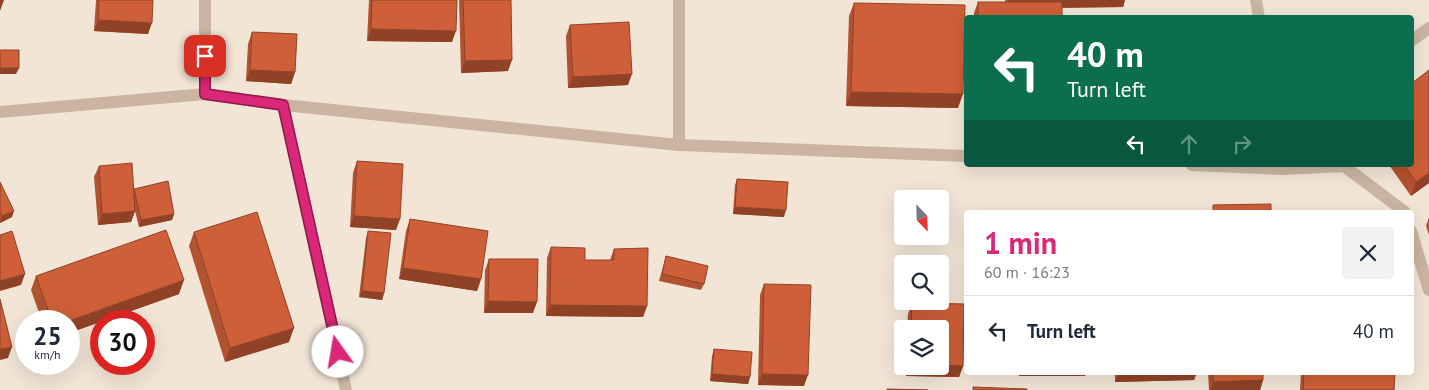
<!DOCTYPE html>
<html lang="en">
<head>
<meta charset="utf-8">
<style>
	body { margin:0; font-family:"PT Sans",sans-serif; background:#f2f2f3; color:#1f2937; height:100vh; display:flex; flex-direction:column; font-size:19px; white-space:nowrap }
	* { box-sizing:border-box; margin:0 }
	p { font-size:16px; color:#747a83 }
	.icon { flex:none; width:28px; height:28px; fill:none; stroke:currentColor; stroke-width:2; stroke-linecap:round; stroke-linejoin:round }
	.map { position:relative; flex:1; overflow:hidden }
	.side { position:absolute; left:964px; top:210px; width:450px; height:165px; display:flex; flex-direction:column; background:#fff; border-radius:5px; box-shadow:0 5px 20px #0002 }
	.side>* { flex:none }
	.top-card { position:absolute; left:964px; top:15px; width:450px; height:152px; border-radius:5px; box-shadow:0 5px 20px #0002; background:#0b6e4f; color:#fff; overflow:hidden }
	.needle { width:32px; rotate:157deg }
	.buttons { position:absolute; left:894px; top:190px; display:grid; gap:10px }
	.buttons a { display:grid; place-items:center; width:55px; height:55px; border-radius:5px; background:#fff; box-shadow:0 5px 20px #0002; font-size:25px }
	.speed { position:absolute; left:15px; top:310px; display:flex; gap:10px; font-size:25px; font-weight:700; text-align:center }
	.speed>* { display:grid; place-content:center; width:65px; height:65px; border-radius:50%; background:#fff; box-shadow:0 5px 20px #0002; line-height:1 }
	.speed small { font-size:12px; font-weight:400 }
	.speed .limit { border:8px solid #d22; background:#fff; color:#111 }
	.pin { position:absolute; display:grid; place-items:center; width:42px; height:42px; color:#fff; margin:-21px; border-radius:10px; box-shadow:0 2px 8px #0006 }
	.me { position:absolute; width:55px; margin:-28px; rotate:347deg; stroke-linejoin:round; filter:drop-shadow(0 0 4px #0008) }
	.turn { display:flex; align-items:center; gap:18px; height:105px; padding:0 20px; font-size:22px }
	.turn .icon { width:65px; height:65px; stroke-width:2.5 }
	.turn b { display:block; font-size:35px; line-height:42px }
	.lanes { display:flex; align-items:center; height:48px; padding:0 20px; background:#0003; justify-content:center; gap:25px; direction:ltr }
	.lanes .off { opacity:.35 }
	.round { display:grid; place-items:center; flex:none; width:52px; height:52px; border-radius:5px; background:#f2f2f3 }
	.summary { display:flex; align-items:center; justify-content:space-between; height:85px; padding:0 20px }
	h1 { font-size:30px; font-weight:800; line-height:38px; color:#db2777 }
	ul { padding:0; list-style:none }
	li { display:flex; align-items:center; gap:15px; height:70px; padding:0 20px; border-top:1px solid #e0e1e3 }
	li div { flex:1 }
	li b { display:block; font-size:19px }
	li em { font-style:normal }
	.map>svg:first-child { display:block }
</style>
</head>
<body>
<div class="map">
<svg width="1429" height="390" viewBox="0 0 1429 390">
	<rect width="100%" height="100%" fill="#f2e5d6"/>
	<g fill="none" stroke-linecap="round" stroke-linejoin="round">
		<g stroke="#cbb5a2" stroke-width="12">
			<polyline points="679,0 679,145"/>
			<polyline points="1256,0 1259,18"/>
			<polyline points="1411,41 1429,28"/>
			<polyline points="205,94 205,0"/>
			<polyline points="283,105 346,390"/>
			<polyline points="0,112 205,94 283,105 679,145 966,156"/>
			<polyline points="1192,165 1283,169"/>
			<polyline points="1283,165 1283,169 1344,166 1405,212"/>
			<polyline points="1411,231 1429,290"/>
		</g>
	</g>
	<g fill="#b15230">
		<polygon points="96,0 153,0 148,34 94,31"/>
		<polygon points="369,0 457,0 452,42 367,41"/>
		<polygon points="459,0 511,0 508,71 461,73"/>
		<polygon points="1005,0 1125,0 1123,7 1062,8 1062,18 974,18 974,13 978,2 1005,2"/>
		<polygon points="854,3 958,108 846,106 849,16"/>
		<polygon points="570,25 628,85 568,88 566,36"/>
		<polygon points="252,32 295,72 291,84 246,81 248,44"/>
		<polygon points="1429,70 1429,183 1411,196 1389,165 1411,165"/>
		<polygon points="357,161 396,230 350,227 353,173"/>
		<polygon points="99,166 134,190 134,189 174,214 172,220 139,227 135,211 131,222 98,225 94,177"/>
		<polygon points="737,179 784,217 733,214 735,185"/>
		<polygon points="0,182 12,217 0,223"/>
		<polygon points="1429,217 1429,235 1426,226"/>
		<polygon points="410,219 481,279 477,291 399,279 406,231"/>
		<polygon points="368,231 384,293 382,300 359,297 366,238"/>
		<polygon points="194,232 289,342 225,362 189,246"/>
		<polygon points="551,247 585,260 610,260 614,249 647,306 643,317 546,316 547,258"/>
		<polygon points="666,256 704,284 701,290 659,281"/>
		<polygon points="489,259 533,313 484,313 485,270"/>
		<polygon points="36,276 179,294 69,333 69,321 42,321 31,290"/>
		<polygon points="764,284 804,386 758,385 760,295"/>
		<polygon points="912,303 964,304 963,366 959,377 906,376 906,366 940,366 940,329 907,329 908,314"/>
		<polygon points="714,349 750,377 748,384 710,381 712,356"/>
		<polygon points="1115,372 1197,372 1194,380 1115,382"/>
		<polygon points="1208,372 1263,372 1263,380 1260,390 1209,390"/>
		<polygon points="1301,372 1408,372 1407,374 1395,374 1394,390 1300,390"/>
	</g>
	<g fill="#904227">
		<polygon points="0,0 4,0 0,11"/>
		<polygon points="1008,0 1125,0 1123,7 1005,8"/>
		<polygon points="98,20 152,23 148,34 94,31"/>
		<polygon points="371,29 456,31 452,42 367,41"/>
		<polygon points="512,60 508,71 461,73 465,61"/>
		<polygon points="0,68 19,68 16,74 0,74"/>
		<polygon points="250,70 295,72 291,84 246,81"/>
		<polygon points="632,74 628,85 568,88 573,77"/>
		<polygon points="851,92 963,94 958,108 846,106"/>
		<polygon points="1429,173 1429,183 1411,196 1416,182"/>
		<polygon points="735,207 786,210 784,217 733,214"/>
		<polygon points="14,211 12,217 0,223 2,216"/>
		<polygon points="135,211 131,222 98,225 102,214"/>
		<polygon points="174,214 172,220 139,227 141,220"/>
		<polygon points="354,216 400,219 396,230 350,227"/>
		<polygon points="403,268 481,279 477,291 399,279"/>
		<polygon points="25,274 21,285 0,291 0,281"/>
		<polygon points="184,280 179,294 69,333 69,321"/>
		<polygon points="362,291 384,293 382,300 359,297"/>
		<polygon points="488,301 537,302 533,313 484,313"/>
		<polygon points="550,305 647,306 643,317 546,316"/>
		<polygon points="294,328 289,342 225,362 230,348"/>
		<polygon points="12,347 8,358 0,360 0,349"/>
		<polygon points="940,365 963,366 959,377 906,376 910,366 940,366"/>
		<polygon points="1020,372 1086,372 1085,376 1019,376"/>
		<polygon points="1119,372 1197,372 1194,380 1115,382"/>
		<polygon points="1392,372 1408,372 1407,374 1391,373"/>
		<polygon points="712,374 750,377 748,384 710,381"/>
		<polygon points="762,374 808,375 804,386 758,385"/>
		<polygon points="1263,380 1260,390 1210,390 1213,382"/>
	</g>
	<g fill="#ce5f38" stroke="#904227">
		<polygon points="99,0 153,0 152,23 98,20"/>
		<polygon points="372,0 457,0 456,31 371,29"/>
		<polygon points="463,0 511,0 512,60 465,61"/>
		<rect x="978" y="2" width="84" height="16"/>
		<polygon points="854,3 965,5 963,94 851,92"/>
		<polygon points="629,22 632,74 573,77 570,25"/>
		<polygon points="252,32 297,34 295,72 250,70"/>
		<rect x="0" y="50" width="19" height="18"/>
		<polygon points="1429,70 1429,173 1416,182 1404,165 1411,165 1411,84"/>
		<polygon points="357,161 403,164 400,219 354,216"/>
		<polygon points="132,163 135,211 102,214 99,166"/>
		<polygon points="737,179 788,182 786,210 735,207"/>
		<polygon points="168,181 174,214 141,220 134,189"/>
		<polygon points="0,182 14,211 2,216 0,211"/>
		<polygon points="1271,204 1271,212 1213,212 1213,205"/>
		<polygon points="257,212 294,328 230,348 194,232"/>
		<polygon points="410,219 488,231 481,279 403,268"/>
		<polygon points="166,230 184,280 69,321 52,321 36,276"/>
		<polygon points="12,231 25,274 0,281 0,235"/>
		<polygon points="368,231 391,233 384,293 362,291"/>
		<polygon points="551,247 585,248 585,260 614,260 614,249 648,248 647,306 550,305"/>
		<polygon points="666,256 708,266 704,284 662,274"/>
		<polygon points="489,259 538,259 537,302 488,301"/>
		<polygon points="764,284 811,285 808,375 762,374"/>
		<polygon points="0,299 12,347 0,349"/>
		<polygon points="912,303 964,304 963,366 940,365 940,329 911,329"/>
		<polygon points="1411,339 1413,339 1411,363"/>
		<polygon points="714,349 752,352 750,377 712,374"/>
		<polygon points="1213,372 1263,372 1263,380 1213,382"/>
		<polygon points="1304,372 1395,372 1394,390 1303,390"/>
		<polygon points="973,387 1027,389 1027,390 973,390"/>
		<polygon points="887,389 928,390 887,390"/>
	</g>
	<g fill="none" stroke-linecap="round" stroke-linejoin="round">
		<defs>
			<polyline id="route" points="205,56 205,94 283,105 338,352"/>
		</defs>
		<use href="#route" stroke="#8e194d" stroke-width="12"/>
		<use href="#route" stroke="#db2777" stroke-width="9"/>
	</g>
</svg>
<div class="buttons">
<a><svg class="needle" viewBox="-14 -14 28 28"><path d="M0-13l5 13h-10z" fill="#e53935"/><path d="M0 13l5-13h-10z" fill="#747a83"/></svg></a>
<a><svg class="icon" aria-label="search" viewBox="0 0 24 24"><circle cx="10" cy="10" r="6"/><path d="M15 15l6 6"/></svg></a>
<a><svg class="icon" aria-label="layers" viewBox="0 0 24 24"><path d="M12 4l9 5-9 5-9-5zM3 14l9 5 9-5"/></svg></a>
</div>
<div class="speed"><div>25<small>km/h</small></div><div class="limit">30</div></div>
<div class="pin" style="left:205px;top:56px;background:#d93025"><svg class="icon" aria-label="arrive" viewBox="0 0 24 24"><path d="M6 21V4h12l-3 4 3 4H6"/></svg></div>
<svg class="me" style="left:338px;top:352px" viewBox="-20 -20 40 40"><circle r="19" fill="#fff"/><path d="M0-13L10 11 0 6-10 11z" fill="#db2777"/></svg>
<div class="top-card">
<div class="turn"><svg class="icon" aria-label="left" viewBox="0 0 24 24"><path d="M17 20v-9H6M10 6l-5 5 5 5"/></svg><div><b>40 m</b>Turn left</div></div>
<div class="lanes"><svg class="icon" aria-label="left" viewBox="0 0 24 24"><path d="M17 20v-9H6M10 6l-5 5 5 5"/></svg><svg class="icon off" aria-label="ahead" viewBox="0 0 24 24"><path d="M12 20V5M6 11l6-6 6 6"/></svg><svg class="icon off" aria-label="right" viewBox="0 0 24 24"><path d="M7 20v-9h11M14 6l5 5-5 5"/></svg></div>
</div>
<section class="side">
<div class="summary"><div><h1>1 min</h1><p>60 m · 16:23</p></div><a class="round"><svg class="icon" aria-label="close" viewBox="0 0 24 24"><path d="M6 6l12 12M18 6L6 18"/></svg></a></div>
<ul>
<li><svg class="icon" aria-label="left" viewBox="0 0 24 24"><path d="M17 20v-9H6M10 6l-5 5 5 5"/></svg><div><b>Turn left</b></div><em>40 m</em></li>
</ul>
</section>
</div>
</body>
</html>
